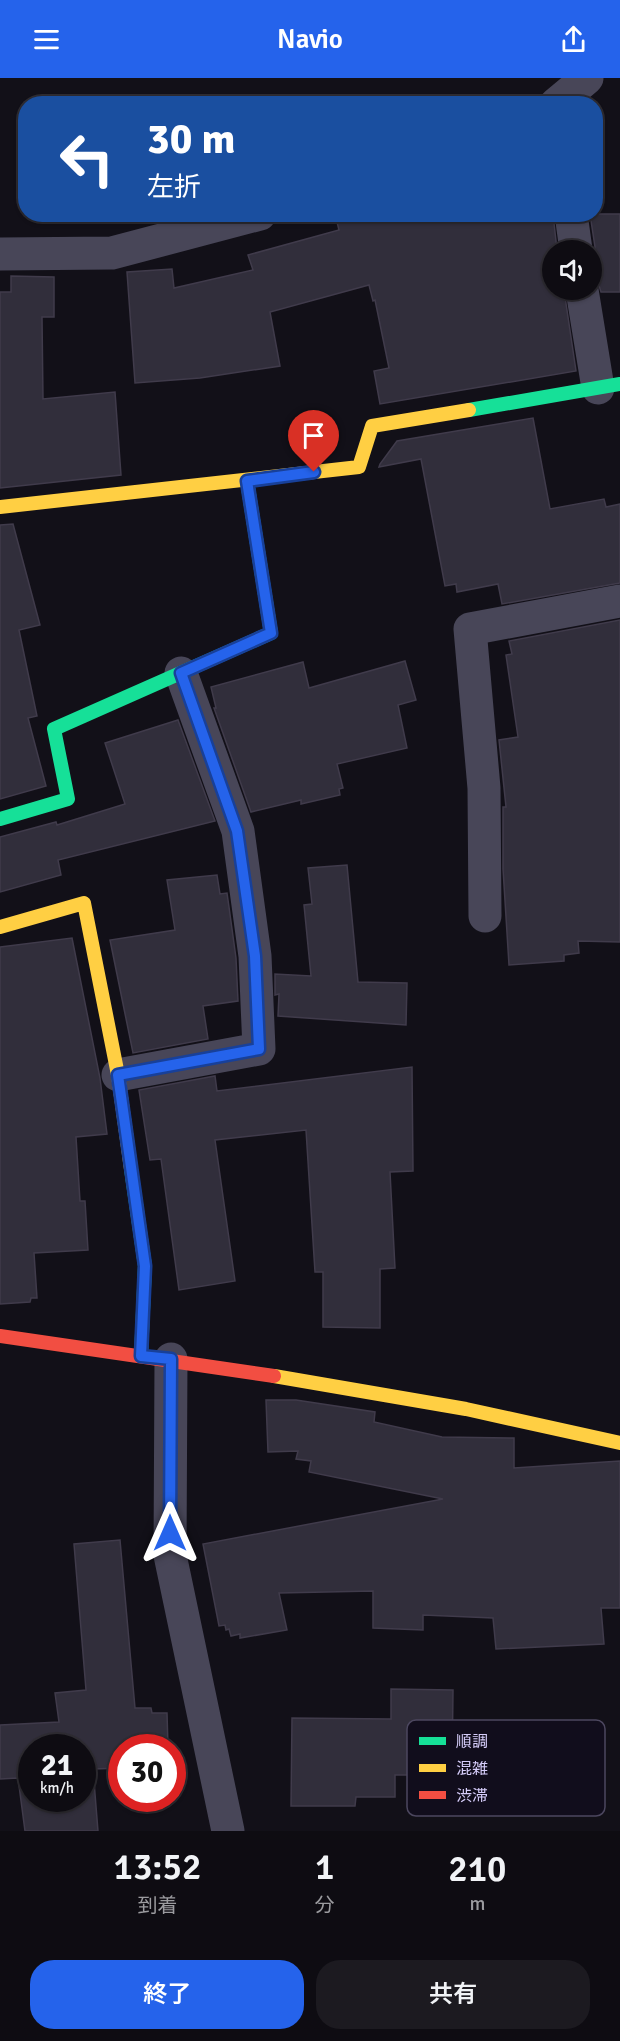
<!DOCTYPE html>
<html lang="ja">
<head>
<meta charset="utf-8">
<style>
	body { margin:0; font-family:Signika,"Noto Sans JP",sans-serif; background:#1c1a20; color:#f1f3f6; height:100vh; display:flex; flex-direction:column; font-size:22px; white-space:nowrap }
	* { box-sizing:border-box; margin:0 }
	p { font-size:20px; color:#9b9b9f }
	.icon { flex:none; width:33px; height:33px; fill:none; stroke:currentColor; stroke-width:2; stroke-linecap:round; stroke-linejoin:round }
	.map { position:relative; height:1753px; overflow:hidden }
	.panel { display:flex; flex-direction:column; background:#0e0c12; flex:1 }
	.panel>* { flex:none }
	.guide { position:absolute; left:18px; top:18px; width:585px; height:126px; border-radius:24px; box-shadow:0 2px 4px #0004,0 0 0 2px #2e2c32; background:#1a4fa0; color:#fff; overflow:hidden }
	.tools { position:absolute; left:542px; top:162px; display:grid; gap:12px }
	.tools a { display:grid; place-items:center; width:60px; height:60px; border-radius:50%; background:#0e0c12; box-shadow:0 2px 4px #0004,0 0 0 2px #2e2c32; font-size:30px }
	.speed { position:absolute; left:18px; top:1656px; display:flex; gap:12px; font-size:30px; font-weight:700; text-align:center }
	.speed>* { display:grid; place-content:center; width:78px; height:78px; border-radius:50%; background:#0e0c12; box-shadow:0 2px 4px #0004,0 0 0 2px #2e2c32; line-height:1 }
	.speed small { font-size:15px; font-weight:400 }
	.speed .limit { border:9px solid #d22; background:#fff; color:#111 }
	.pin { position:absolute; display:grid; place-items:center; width:51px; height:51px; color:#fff; margin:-62px -26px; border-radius:50% 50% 50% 0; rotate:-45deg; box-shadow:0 0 6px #0007 }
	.pin .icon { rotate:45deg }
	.me { position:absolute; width:66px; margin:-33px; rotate:0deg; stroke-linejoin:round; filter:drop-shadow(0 0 4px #0008) }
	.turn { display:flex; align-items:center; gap:21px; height:126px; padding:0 30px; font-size:27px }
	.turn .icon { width:78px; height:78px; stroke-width:2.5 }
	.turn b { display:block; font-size:42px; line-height:51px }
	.eta { display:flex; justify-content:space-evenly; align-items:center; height:102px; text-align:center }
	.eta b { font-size:36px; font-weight:600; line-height:42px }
	.primary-button { display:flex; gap:12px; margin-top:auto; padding:12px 30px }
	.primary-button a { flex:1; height:69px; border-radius:24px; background:#2563eb; color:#fff; font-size:24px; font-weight:600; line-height:69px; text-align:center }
	.primary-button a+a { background:#1c1a20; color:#f1f3f6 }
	header { display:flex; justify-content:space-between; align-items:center; height:78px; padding:0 30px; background:#2563eb; color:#fff; font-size:27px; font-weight:600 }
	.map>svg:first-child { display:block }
</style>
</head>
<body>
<header><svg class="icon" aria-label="menu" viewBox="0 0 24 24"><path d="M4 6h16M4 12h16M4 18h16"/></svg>Navio<svg class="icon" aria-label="share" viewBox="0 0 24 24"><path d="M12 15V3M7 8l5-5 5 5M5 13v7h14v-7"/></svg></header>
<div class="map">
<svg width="620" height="1753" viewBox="0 0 620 1753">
	<rect width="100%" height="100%" fill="#121018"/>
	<g fill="#312e3b" stroke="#403b4b" stroke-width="1.5" fill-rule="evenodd">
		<polygon points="335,136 553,136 557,172 552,172 552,212 564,212 576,293 380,326 374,293 389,290 375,222 373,223 369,207 270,234 280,288 200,300 135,305 127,194 172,191 174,210 253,192 248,177 339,152"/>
		<polygon points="590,136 620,136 620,214 601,214 597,201 591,196 595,169"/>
		<polygon points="11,198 54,199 54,239 42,239 43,321 115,314 121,397 0,410 0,214 11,214"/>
		<polygon points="533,340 550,431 604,421 606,429 620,426 620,505 502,526 498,506 457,514 456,506 445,508 421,381 379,389 380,386 397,363"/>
		<polygon points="13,446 40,547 19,552 37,638 28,640 46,708 0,721 0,447"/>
		<polygon points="620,542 620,864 578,863 579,875 564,877 564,883 509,887 503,791 503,729 506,729 499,662 518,659 506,577 512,576 509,563"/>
		<polygon points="405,583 416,622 398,627 407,670 337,686 343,710 339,711 340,717 301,726 301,722 251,734 214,630 216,630 211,609 303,584 309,610"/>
		<polygon points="178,642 215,743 58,782 61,797 0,814 0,759 56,744 57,747 125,726 105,665"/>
		<polygon points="347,787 358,904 407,905 406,947 278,938 279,916 275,917 275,896 311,898 304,827 312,826 308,790"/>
		<polygon points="217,797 220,816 227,815 229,829 236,880 238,923 203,928 208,961 133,975 110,862 175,852 167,802"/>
		<polygon points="72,860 100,1000 107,1056 76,1059 80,1123 85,1123 88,1172 34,1175 37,1220 31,1220 30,1224 0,1226 0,869"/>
		<polygon points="412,989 413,1093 390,1094 395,1190 380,1191 380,1250 323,1249 323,1194 315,1194 306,1052 215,1062 235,1203 179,1212 161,1081 150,1082 139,1012 215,998 217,1013"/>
		<polygon points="266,1322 296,1322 375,1334 374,1344 442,1359 514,1360 514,1390 620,1383 620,1530 601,1530 604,1566 496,1571 493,1540 423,1537 423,1552 373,1550 373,1513 279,1515 287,1552 240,1560 240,1556 231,1558 229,1551 226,1552 225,1547 219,1548 203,1466 443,1421 309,1394 311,1383 296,1381 298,1373 268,1374"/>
		<path d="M120,1462L135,1630H151L152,1635H167L168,1668L122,1670V1690L93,1691L98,1753H25L18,1700L0,1701V1647L59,1644L55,1615L86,1612L74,1466ZM32,1670H82V1720H32Z"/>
		<polygon points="391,1611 453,1612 452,1697 395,1697 395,1719 356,1719 355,1728 291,1728 292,1640 391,1641"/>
	</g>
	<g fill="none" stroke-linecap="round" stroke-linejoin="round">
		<g stroke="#484658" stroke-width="33">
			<polyline points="556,26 587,0"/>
			<polyline points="571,136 576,172"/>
			<polyline points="0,176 112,175 260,136"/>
			<polyline points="582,212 598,310"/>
			<polyline points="485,838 484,710 470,551 620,523"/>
			<polyline points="118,997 259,971 255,878 238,753 181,595"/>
			<polyline points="171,1281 170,1477 228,1753"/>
		</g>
		<g stroke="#16e098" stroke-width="14">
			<polyline points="469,332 620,306"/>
			<polyline points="0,741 68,721 54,651 271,555 247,403"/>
			<polyline points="131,1091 145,1188 141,1278"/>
		</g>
		<g stroke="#ffcf43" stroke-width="14">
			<polyline points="0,429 359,389 372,348 469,332"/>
			<polyline points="0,849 84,825 118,997 131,1091"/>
			<polyline points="274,1298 466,1331 620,1365"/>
		</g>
		<polyline stroke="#f24e42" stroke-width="14" points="0,1258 274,1298"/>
	</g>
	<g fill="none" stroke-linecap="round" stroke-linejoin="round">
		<defs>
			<polyline id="route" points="170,1455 171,1281 141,1278 145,1188 118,997 259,971 255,878 237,753 181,595 271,555 247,403 314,394"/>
		</defs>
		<use href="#route" stroke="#184099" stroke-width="15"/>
		<use href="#route" stroke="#2563eb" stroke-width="10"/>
	</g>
	<rect x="407" y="1642" width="198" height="96" rx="9" fill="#110d1c" stroke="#4c475f" stroke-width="1.5"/>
	<rect x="419" y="1659" width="27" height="8" fill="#16e098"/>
	<rect x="419" y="1686" width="27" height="8" fill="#ffcf43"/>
	<rect x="419" y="1713" width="27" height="8" fill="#f24e42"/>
	<g font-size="16" fill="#d6cdfa">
		<text x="456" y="1669">順調</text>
		<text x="456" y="1696">混雑</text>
		<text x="456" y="1723">渋滞</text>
	</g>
</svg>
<div class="tools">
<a><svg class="icon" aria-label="sound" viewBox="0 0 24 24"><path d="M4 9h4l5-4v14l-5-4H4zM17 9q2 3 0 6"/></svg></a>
</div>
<div class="speed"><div>21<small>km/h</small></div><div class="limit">30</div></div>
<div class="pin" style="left:314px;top:394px;background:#d93025"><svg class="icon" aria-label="arrive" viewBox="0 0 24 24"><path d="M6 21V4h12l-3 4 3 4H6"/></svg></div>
<svg class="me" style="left:170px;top:1455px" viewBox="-20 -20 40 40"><path d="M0-17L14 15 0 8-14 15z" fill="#2563eb" stroke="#fff" stroke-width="4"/></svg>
<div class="guide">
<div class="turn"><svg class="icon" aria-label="left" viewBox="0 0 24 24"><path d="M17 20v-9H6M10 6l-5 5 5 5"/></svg><div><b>30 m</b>左折</div></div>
</div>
</div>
<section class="panel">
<div class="eta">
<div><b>13:52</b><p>到着</p></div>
<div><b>1</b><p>分</p></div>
<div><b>210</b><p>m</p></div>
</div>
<div class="primary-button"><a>終了</a><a>共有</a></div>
</section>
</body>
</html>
